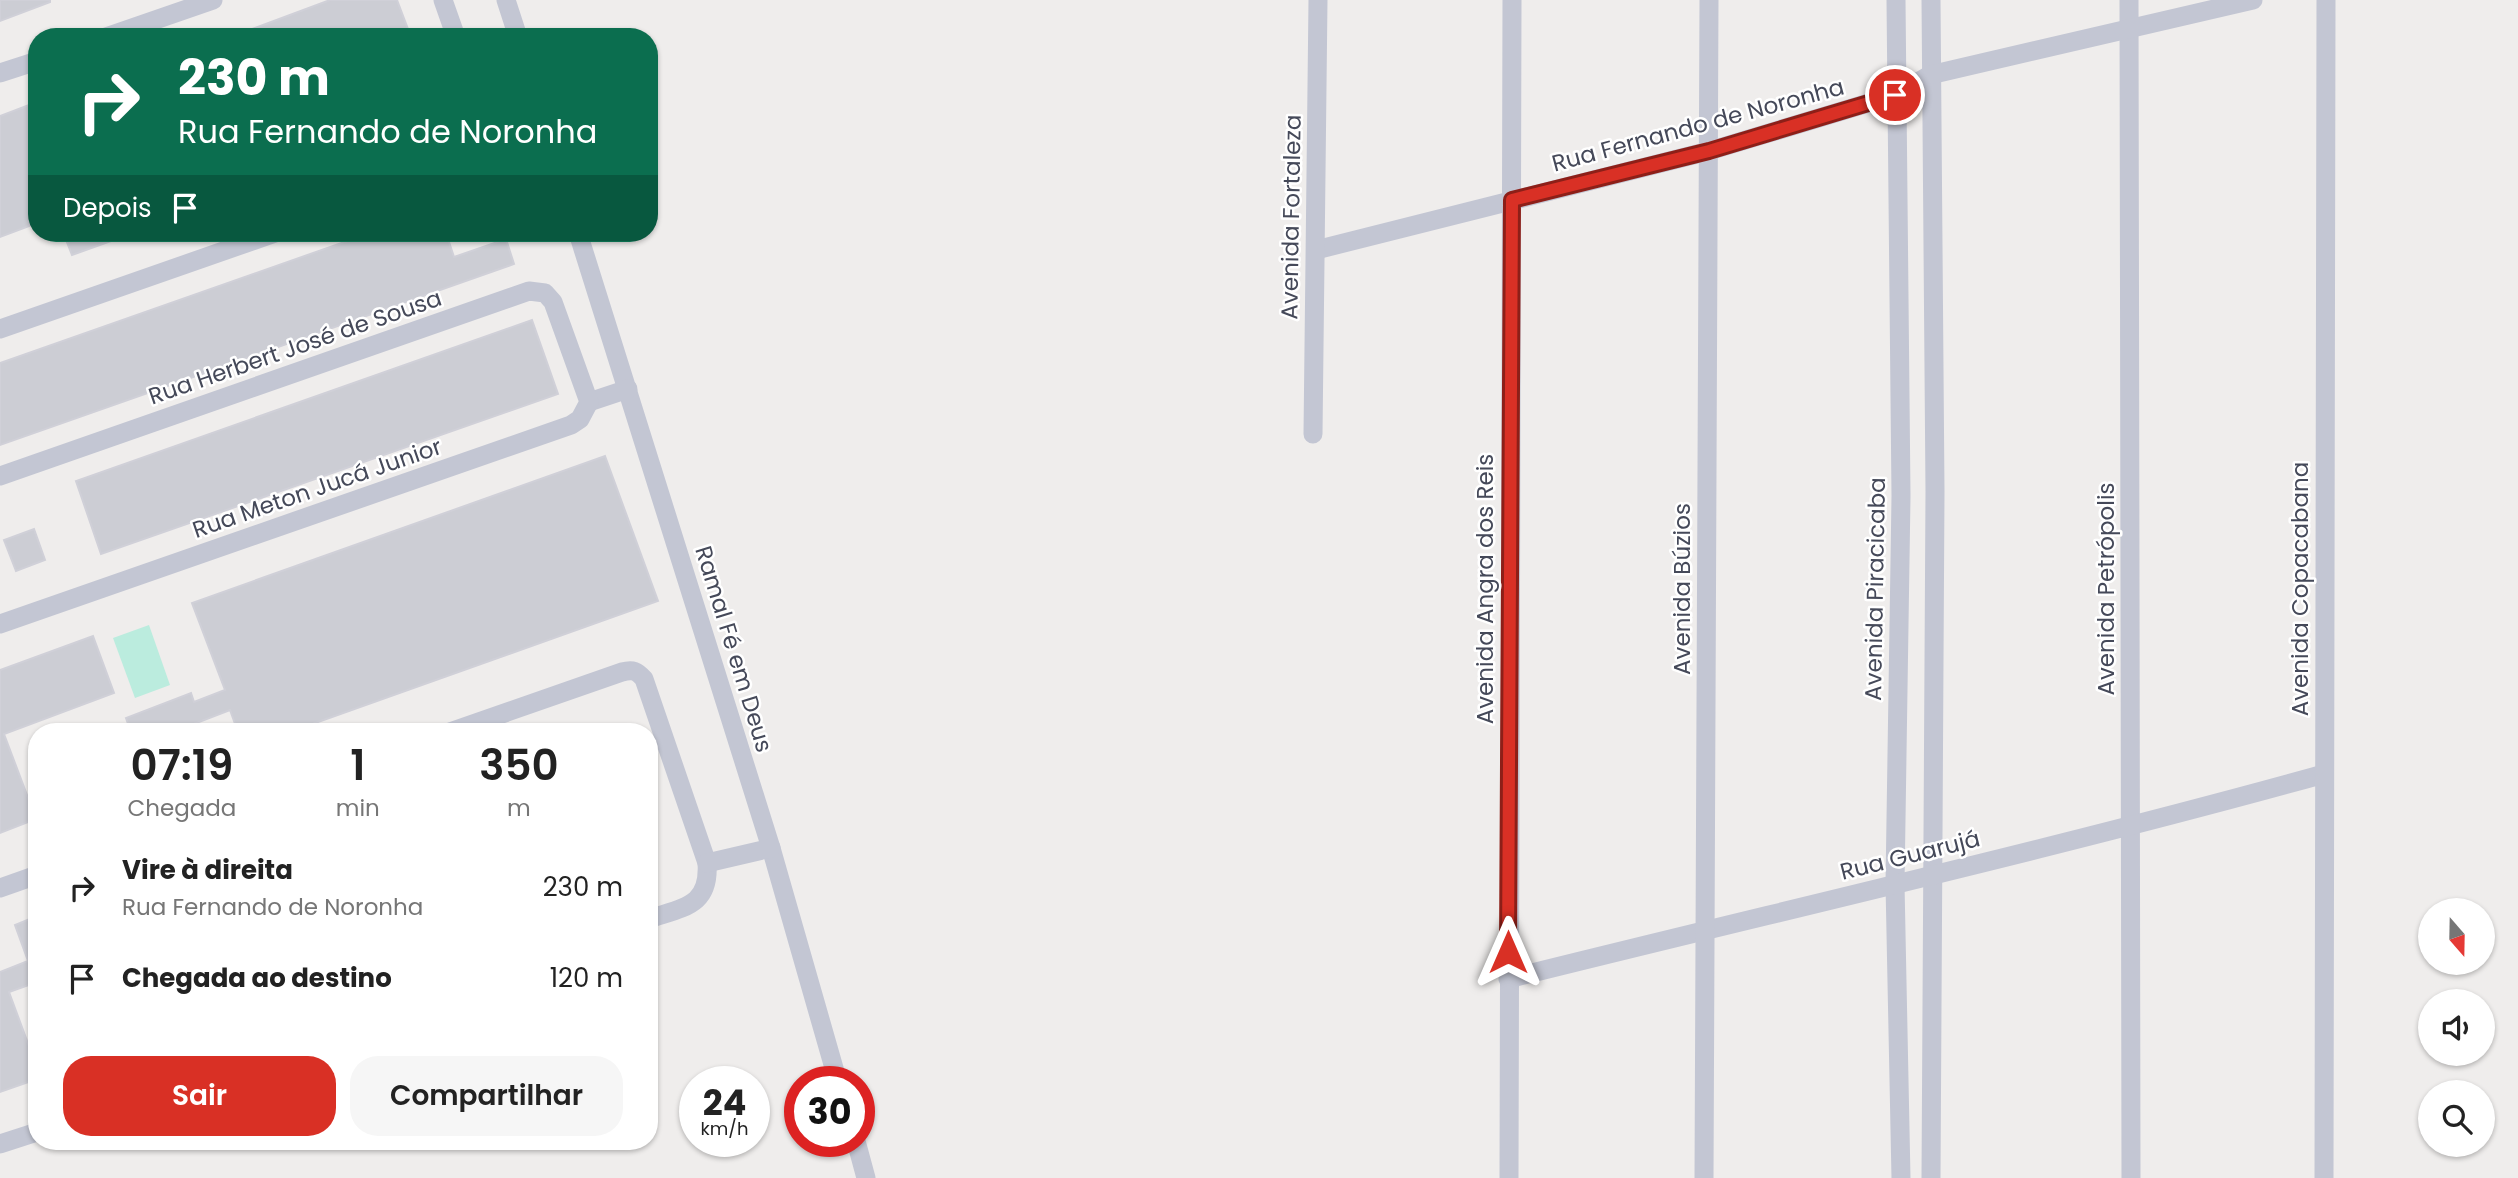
<!DOCTYPE html>
<html lang="pt">
<head>
<meta charset="utf-8">
<style>
	body { margin:0; font-family:Poppins,sans-serif; background:#f6f6f6; color:#222; height:100vh; display:flex; flex-direction:column; font-size:26px; white-space:nowrap }
	* { box-sizing:border-box; margin:0 }
	p { font-size:23px; color:#767676 }
	.icon { flex:none; width:38px; height:38px; fill:none; stroke:currentColor; stroke-width:2; stroke-linecap:round; stroke-linejoin:round }
	.map { position:relative; flex:1; overflow:hidden }
	.details { position:absolute; left:28px; top:723px; width:630px; height:427px; display:flex; flex-direction:column; background:#fff; border-radius:28px; box-shadow:0 2px 5px #0004 }
	.details>* { flex:none }
	.top-card { position:absolute; left:28px; top:28px; width:630px; height:214px; border-radius:28px; box-shadow:0 2px 5px #0004; background:#0b6e4f; color:#fff; overflow:hidden }
	.needle { width:46px; rotate:160deg }
	.fabs { position:absolute; left:2418px; top:898px; display:grid; gap:14px }
	.fabs a { display:grid; place-items:center; width:77px; height:77px; border-radius:50%; background:#fff; box-shadow:0 2px 5px #0004; font-size:35px }
	.speed { position:absolute; left:679px; top:1066px; display:flex; gap:14px; font-size:35px; font-weight:700; text-align:center }
	.speed>* { display:grid; place-content:center; width:91px; height:91px; border-radius:50%; background:#fff; box-shadow:0 2px 5px #0004; line-height:1 }
	.speed small { font-size:18px; font-weight:400 }
	.speed .limit { border:10px solid #d22; background:#fff; color:#111 }
	.pin { position:absolute; display:grid; place-items:center; width:60px; height:60px; color:#fff; margin:-30px; border:4px solid #fff; border-radius:50%; box-shadow:0 2px 7px #0007 }
	.me { position:absolute; width:77px; margin:-38px; rotate:0deg; stroke-linejoin:round; filter:drop-shadow(0 0 5px #0008) }
	.turn { display:flex; align-items:center; gap:24px; height:147px; padding:0 35px; font-size:32px }
	.turn .icon { width:91px; height:91px; stroke-width:2.5 }
	.turn b { display:block; font-size:49px; line-height:60px }
	.then { display:flex; align-items:center; height:66px; padding:0 35px; background:#0003; gap:14px; font-size:26px }
	.eta { display:flex; justify-content:space-evenly; align-items:center; height:119px; text-align:center }
	.eta b { font-size:42px; font-weight:600; line-height:49px }
	.action { display:flex; gap:14px; margin-top:auto; padding:14px 35px }
	.action a { flex:1; height:80px; border-radius:28px; background:#d93025; color:#fff; font-size:28px; font-weight:600; line-height:80px; text-align:center }
	.action a+a { background:#f6f6f6; color:#222 }
	ul { padding:0; list-style:none }
	li { display:flex; align-items:center; gap:21px; height:91px; padding:0 35px }
	li div { flex:1 }
	li b { display:block; font-size:26px }
	li em { font-style:normal }
	.map>svg:first-child { display:block }
</style>
</head>
<body>
<div class="map">
<svg width="2518" height="1178" viewBox="0 0 2518 1178">
	<rect width="100%" height="100%" fill="#efedec"/>
	<polygon fill="#bbecde" points="149,625 170,685 135,698 113,638"/>
	<g fill="#cccdd4" stroke="#d0d0d8" stroke-width="2">
		<polygon points="0,0 50,0 50,2 0,21"/>
		<polygon points="330,0 397,0 411,37 231,37"/>
		<polygon points="37,102 37,223 0,237 0,116"/>
		<polygon points="75,233 127,233 128,235 72,255 65,237"/>
		<polygon points="370,233 446,233 454,257 506,239 514,264 0,445 0,363"/>
		<polygon points="532,320 558,394 101,554 76,481"/>
		<polygon points="605,456 658,601 290,732 238,732 230,710 173,732 131,732 126,718 191,693 194,702 225,690 192,603"/>
		<polygon points="34,529 45,560 16,571 4,540"/>
		<polygon points="93,636 114,693 4,734 36,819 0,833 0,670"/>
		<polygon points="37,916 37,982 9,992 37,1068 37,1079 0,1092 0,972 28,961 15,925"/>
	</g>
	<g fill="none" stroke-linecap="round" stroke-linejoin="round">
		<g stroke="#c3c6d3" stroke-width="19">
			<polyline points="443,0 456,37"/>
			<polyline points="506,0 518,37"/>
			<polyline points="1896,0 1901,496 1895,884 1901,1178"/>
			<polyline points="1931,0 1935,491 1931,1178"/>
			<polyline points="2129,0 2131,1178"/>
			<polyline points="106,37 213,0"/>
			<polyline points="0,73 37,61"/>
			<polyline points="578,233 771,848 838,1082"/>
			<polyline points="1316,250 1709,151 1895,95 1930,75 2253,0"/>
			<polyline points="0,329 275,233"/>
			<polyline points="589,402 628,389"/>
			<polyline points="1313,434 1318,0"/>
			<polyline points="0,476 529,291 545,293 553,302 589,402 580,419 571,425 0,624"/>
			<path d="M450,732L622,672C633,669 637,671 644,679L707,863C710,906 684,907 649,919"/>
			<polyline points="707,863 771,848"/>
			<polyline points="0,888 37,875"/>
			<path d="M1508,979C1780,911 2054,849 2324,774"/>
			<polyline points="856,1141 866,1178"/>
			<polyline points="0,1144 37,1132"/>
			<polyline points="1509,1178 1512,0"/>
			<polyline points="1704,1178 1709,0"/>
			<polyline points="2324,1178 2326,0"/>
		</g>
	</g>
	<g fill="none" stroke-linecap="round" stroke-linejoin="round">
		<defs>
			<polyline id="route" points="1508,952 1512,200 1709,151 1895,95"/>
		</defs>
		<use href="#route" stroke="#8d1f18" stroke-width="18"/>
		<use href="#route" stroke="#d93025" stroke-width="12"/>
	</g>
	<g text-anchor="middle" dominant-baseline="central" stroke-width="5" stroke-linejoin="round" paint-order="stroke">
		<g font-size="23" fill="#454959" stroke="#fff">
			<text transform="translate(1698 125) rotate(-15)">Rua Fernando de Noronha</text>
			<text transform="translate(1291 217) rotate(-89)">Avenida Fortaleza</text>
			<text transform="translate(295 347) rotate(-19)">Rua Herbert José de Sousa</text>
			<text transform="translate(317 488) rotate(-19)">Rua Meton Jucá Junior</text>
			<text transform="translate(1485 589) rotate(-90)">Avenida Angra dos Reis</text>
			<text transform="translate(1682 589) rotate(-90)">Avenida Búzios</text>
			<text transform="translate(1875 589) rotate(-89)">Avenida Piracicaba</text>
			<text transform="translate(2106 589) rotate(-90)">Avenida Petrópolis</text>
			<text transform="translate(2300 589) rotate(-90)">Avenida Copacabana</text>
			<text transform="translate(734 649) rotate(73)">Ramal Fé em Deus</text>
			<text transform="translate(1910 855) rotate(-14)">Rua Guarujá</text>
		</g>
	</g>
</svg>
<div class="fabs">
<a><svg class="needle" viewBox="-14 -14 28 28"><path d="M0-13l5 13h-10z" fill="#e53935"/><path d="M0 13l5-13h-10z" fill="#767676"/></svg></a>
<a><svg class="icon" aria-label="sound" viewBox="0 0 24 24"><path d="M4 9h4l5-4v14l-5-4H4zM17 9q2 3 0 6"/></svg></a>
<a><svg class="icon" aria-label="search" viewBox="0 0 24 24"><circle cx="10" cy="10" r="6"/><path d="M15 15l6 6"/></svg></a>
</div>
<div class="speed"><div>24<small>km/h</small></div><div class="limit">30</div></div>
<div class="pin" style="left:1895px;top:95px;background:#d93025"><svg class="icon" aria-label="arrive" viewBox="0 0 24 24"><path d="M6 21V4h12l-3 4 3 4H6"/></svg></div>
<svg class="me" style="left:1508px;top:952px" viewBox="-20 -20 40 40"><path d="M0-17L14 15 0 8-14 15z" fill="#d93025" stroke="#fff" stroke-width="4"/></svg>
<div class="top-card">
<div class="turn"><svg class="icon" aria-label="right" viewBox="0 0 24 24"><path d="M7 20v-9h11M14 6l5 5-5 5"/></svg><div><b>230 m</b>Rua Fernando de Noronha</div></div>
<div class="then">Depois<svg class="icon" aria-label="arrive" viewBox="0 0 24 24"><path d="M6 21V4h12l-3 4 3 4H6"/></svg></div>
</div>
<section class="details">
<div class="eta">
<div><b>07:19</b><p>Chegada</p></div>
<div><b>1</b><p>min</p></div>
<div><b>350</b><p>m</p></div>
</div>
<ul>
<li><svg class="icon" aria-label="right" viewBox="0 0 24 24"><path d="M7 20v-9h11M14 6l5 5-5 5"/></svg><div><b>Vire à direita</b><p>Rua Fernando de Noronha</p></div><em>230 m</em></li>
<li><svg class="icon" aria-label="arrive" viewBox="0 0 24 24"><path d="M6 21V4h12l-3 4 3 4H6"/></svg><div><b>Chegada ao destino</b></div><em>120 m</em></li>
</ul>
<div class="action"><a>Sair</a><a>Compartilhar</a></div>
</section>
</div>
</body>
</html>
